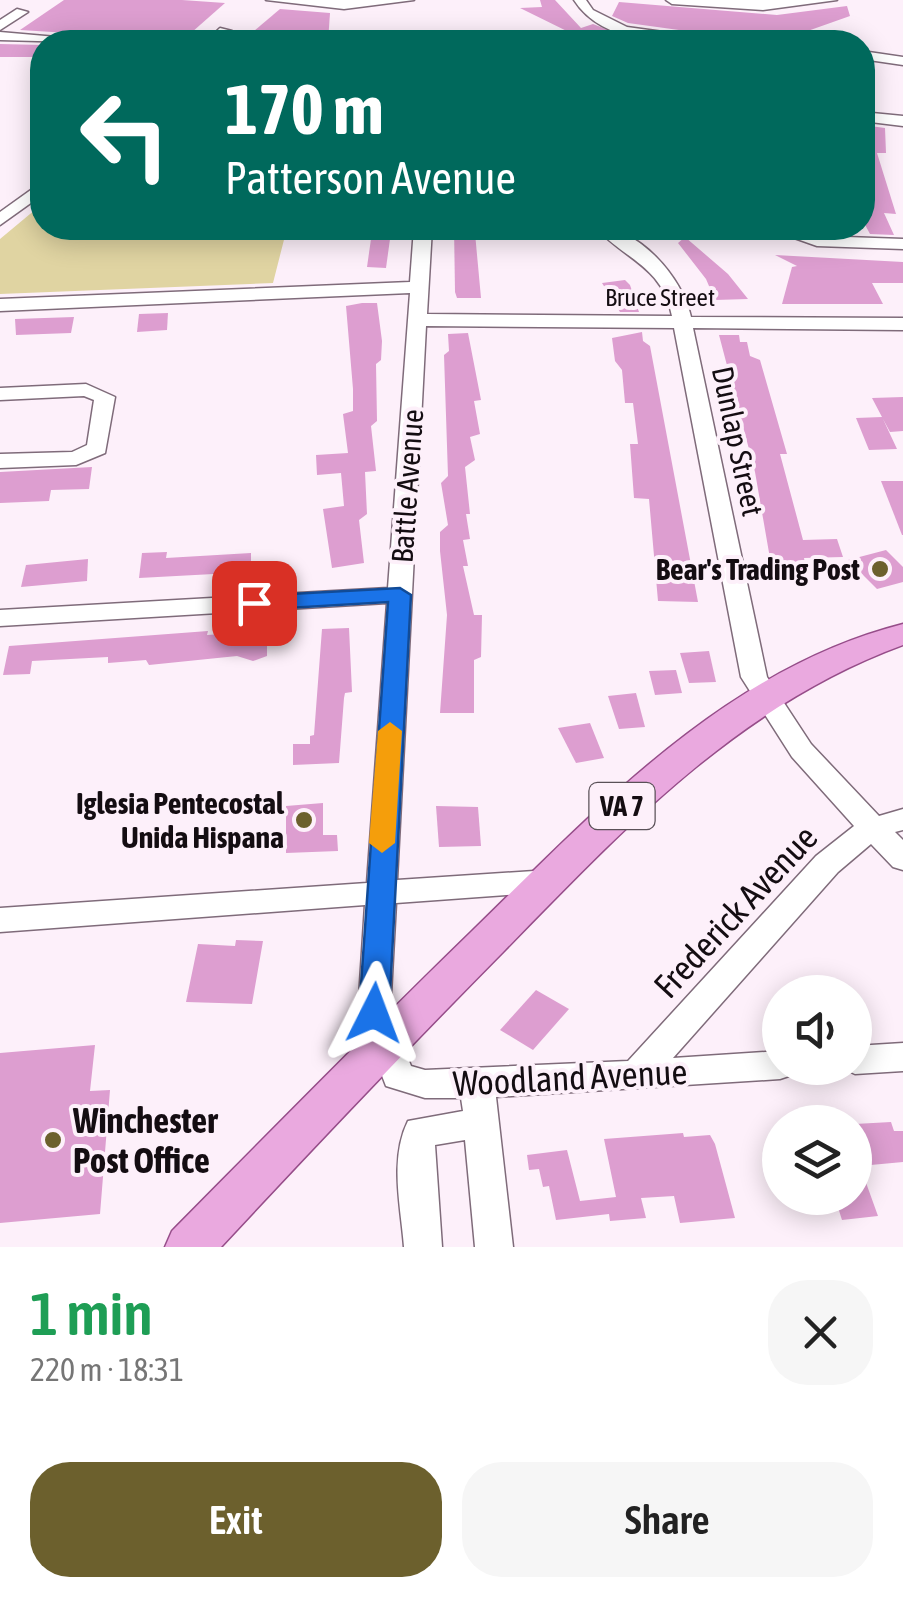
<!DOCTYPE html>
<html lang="en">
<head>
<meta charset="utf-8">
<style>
	body { margin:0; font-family:"Asap Condensed",sans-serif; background:#f6f6f6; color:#222; height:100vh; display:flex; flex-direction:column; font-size:38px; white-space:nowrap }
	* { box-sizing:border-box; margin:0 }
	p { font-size:32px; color:#767676 }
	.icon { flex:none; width:55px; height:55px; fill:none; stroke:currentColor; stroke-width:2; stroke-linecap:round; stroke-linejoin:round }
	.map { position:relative; height:1247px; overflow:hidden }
	.drawer { display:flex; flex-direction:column; background:#fff; flex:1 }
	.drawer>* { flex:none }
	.top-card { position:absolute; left:30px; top:30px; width:845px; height:210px; border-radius:40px; box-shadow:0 5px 25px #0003; background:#00695c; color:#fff; overflow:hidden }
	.fabs { position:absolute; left:762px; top:975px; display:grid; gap:20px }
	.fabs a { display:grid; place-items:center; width:110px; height:110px; border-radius:50%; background:#fff; box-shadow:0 5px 25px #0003; font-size:50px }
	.pin { position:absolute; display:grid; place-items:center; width:85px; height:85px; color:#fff; margin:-42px; border-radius:20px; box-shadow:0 5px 15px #0006 }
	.me { position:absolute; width:110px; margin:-55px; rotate:3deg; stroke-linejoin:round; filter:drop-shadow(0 0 8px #0008) }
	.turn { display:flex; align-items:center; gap:35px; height:210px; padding:0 30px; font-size:45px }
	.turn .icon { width:130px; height:130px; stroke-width:2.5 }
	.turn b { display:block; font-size:70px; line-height:85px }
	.round { display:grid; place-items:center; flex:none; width:105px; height:105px; border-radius:40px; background:#f6f6f6 }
	.overview { display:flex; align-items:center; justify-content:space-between; height:170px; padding:0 30px }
	h1 { font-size:60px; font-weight:600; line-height:75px; color:#1e9e55 }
	.cta { display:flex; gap:20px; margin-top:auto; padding:20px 30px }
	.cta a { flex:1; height:115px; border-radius:40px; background:#6c602d; color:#fff; font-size:40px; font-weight:600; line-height:115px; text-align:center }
	.cta a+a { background:#f6f6f6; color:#222 }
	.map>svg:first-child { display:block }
</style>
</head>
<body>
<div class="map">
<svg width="903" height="1247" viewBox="0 0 903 1247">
	<rect width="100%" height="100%" fill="#fdf0fa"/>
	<polygon fill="#e0d4a2" points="42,204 42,228 287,228 273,283 0,294 0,239"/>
	<g fill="#dd9ed0">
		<polygon points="64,0 182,0 225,3 183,40 20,30"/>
		<polygon points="540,0 555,0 581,28 593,24 639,42 585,40 520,8 542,7"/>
		<polygon points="619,2 777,15 847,6 850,16 785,39 708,34 628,23 612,16"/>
		<polygon points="280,9 330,13 328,42 241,42"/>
		<polygon points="0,44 42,45 42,57 0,57"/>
		<polygon points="862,125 885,128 886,153 877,153 896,214 884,213 894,235 870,234 862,219"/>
		<polygon points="454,228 473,228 475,233 481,298 457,298 455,292"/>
		<polygon points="372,232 391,232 386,268 367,267"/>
		<polygon points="685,237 728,274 748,299 715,300 706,279 678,243"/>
		<polygon points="775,255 903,262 903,283 872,283 883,304 782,304 792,267 797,266"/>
		<polygon points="625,280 630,285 639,312 620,312 602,283"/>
		<polygon points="362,303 377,303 382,341 381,360 376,364 377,421 371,426 376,471 365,472 367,514 359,520 364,563 332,568 323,509 344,506 341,473 317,475 316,455 348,453 343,414 353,411 353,389 346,306"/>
		<polygon points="168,313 167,330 137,332 139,314"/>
		<polygon points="74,317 71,333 16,335 15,319"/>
		<polygon points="642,332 643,341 650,346 698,602 658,601 649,499 634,498 630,444 638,444 633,403 625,403 622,370 615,361 612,338"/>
		<polygon points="468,333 481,400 474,401 480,434 470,437 475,460 465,467 470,514 466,514 470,539 463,540 468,566 463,566 474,615 482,615 481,657 474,660 474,713 440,713 447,615 440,551 440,532 448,525 441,483 448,476 444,355 449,351 448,334"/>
		<polygon points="719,335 739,335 740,342 747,342 750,356 760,360 787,454 780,454 803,540 837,539 843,557 804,558 806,569 772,570 755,472"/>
		<polygon points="903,397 903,431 890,432 883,419 897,449 869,450 856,418 882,417 872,398"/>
		<polygon points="92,467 89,489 51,490 49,501 0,503 0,472"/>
		<polygon points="881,481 903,481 903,535 902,535"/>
		<polygon points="886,550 903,567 903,582 877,589 848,560"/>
		<polygon points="167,552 166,558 251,553 251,572 139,578 142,553"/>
		<polygon points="88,559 87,581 21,587 26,565"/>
		<polygon points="349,628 352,692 345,693 344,698 339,763 293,765 293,744 310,744 310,736 314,735 322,629"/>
		<polygon points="208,631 207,635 267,631 267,656 253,661 237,656 149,665 146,660 108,663 108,657 32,661 30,674 3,675 9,646"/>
		<polygon points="709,651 716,682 689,683 680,653"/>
		<polygon points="676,670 682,693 655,695 649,671"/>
		<polygon points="636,693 645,727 619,729 608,696"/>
		<polygon points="590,723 604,758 576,763 558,728"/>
		<polygon points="323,803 323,835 337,835 338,851 286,853 286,806"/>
		<polygon points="436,806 478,807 481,846 439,847"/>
		<polygon points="236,940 263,941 252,1004 186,1002 198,944 235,946"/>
		<polygon points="536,990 569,1009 533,1050 500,1030"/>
		<polygon points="95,1045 90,1091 110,1090 100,1214 0,1223 0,1053"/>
		<polygon points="891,1122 894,1131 903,1131 903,1162 860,1166 878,1216 842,1220 835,1198 855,1198 855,1124"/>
		<polygon points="683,1133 684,1137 710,1135 715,1144 735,1218 680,1223 674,1196 641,1198 646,1218 610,1221 609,1214 556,1220 549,1186 543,1187 539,1169 529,1170 527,1155 567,1150 580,1201 616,1197 604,1139"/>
	</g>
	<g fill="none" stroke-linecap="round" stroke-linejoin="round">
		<defs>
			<g id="minor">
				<polygon points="266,0 414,0 344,9"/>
				<path d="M574,0H586L593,10L627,27L736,42C685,45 605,49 574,0Z"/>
				<polygon points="666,0 837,0 763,10 672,4"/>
				<polygon points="17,9 28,12 0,30 0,20"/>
				<polygon points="220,28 232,31 219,42 205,42"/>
				<polygon points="0,32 68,38 75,42 0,40"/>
				<polygon points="862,51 903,57 903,65 862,59"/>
				<polygon points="862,112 903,116 903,126 862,121"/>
				<polygon points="42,182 42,195 0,225 0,212"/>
				<path d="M414,228H432L427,314L672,316C662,266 627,261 596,228C637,225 683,278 691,317L903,318V330L693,328L767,677L811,744L879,816L903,809V830L895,832L903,840V870L893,867L871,844L838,872L673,1058L780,1051V1068H796L792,1075L780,1079L496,1097L513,1247H475L465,1140L435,1145L442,1247H404C401,1207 389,1159 408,1121L463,1111L461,1098H425L386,1086L358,1013L365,905L0,932V908L367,883L387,603L0,626V610L388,588L410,293L0,311V299L410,282ZM426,326L674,328L741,677L792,757L854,826L816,856L628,1061L425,1070L411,1066L390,1013L396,903L549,892L560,889L564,881L560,873L549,870L397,880Z"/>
				<polygon points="766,228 791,228 818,236 903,239 903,249 817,246"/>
				<polygon points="86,384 115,397 105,453 76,465 0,468 0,454 72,452 87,445 94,400 84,396 0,400 0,388"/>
				<polygon points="903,1043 903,1071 855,1074 842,1068 855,1068 855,1046"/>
			</g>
			<path id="major" d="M903,624V645C739,705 624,828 504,951C408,1048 314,1147 221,1247H165L172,1231C271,1131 370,1030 471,932C597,809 726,669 903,624Z"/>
		</defs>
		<use href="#minor" stroke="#7f6b7a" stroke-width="3"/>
		<use href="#major" stroke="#964d89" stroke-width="3"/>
		<use href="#minor" fill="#fff" fill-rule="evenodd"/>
		<use href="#major" fill="#eaa9df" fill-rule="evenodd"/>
	</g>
	<polygon fill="#1a73e8" stroke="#114b97" stroke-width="2.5" points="400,588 411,595 389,1013 384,1021 363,1021 359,1013 388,602 254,610 243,603 254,596"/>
	<polygon fill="#f59e0b" points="390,722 402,731 395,843 382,853 369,843 378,731"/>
	<g fill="#6c602d" stroke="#fdf0fa" stroke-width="4">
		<circle cx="880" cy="569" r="10"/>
		<circle cx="304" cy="820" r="10"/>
		<circle cx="53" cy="1140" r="10"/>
	</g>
	<g text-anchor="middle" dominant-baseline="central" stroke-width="8" stroke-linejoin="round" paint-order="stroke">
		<g font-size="25" fill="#140d12" stroke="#fdf0fa">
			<text x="660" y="297">Bruce Street</text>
		</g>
		<rect fill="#fdf0fa" stroke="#5a5158" stroke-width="2.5" x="589.5" y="783" width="65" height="46" rx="8"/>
		<g font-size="28" font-weight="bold" fill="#140d12">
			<text x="622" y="806">VA 7</text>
		</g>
		<g font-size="30" fill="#140d12" stroke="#fdf0fa">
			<text transform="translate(738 441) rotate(78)">Dunlap Street</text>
			<text transform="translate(407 486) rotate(-86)">Battle Avenue</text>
		</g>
		<g font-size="30" font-weight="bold" fill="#140d12" stroke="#fdf0fa" text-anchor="end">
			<text x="860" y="569">Bear's Trading Post</text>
			<text x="284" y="803">Iglesia Pentecostal<tspan x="284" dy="34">Unida Hispana</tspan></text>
		</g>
		<g font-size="35" fill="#140d12" stroke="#fdf0fa">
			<text transform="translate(735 911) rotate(-47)">Frederick Avenue</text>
			<text transform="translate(570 1077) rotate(-3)">Woodland Avenue</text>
		</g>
		<g font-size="35" font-weight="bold" fill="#140d12" stroke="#fdf0fa" text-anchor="start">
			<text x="73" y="1120">Winchester<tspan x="73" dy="40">Post Office</tspan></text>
		</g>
	</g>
</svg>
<div class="fabs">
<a><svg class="icon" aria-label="sound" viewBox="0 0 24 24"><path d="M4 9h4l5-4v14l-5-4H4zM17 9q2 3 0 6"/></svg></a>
<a><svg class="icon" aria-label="layers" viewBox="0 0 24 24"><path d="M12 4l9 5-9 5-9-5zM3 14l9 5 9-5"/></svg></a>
</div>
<div class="pin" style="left:254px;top:603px;background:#d93025"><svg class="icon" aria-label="arrive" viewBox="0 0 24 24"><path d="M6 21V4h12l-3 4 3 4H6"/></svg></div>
<svg class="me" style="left:374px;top:1013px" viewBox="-20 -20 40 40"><path d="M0-17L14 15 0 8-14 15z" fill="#1a73e8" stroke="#fff" stroke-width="4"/></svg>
<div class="top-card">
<div class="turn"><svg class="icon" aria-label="left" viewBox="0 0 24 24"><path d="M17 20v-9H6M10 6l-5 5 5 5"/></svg><div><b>170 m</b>Patterson Avenue</div></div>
</div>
</div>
<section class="drawer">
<div class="overview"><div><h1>1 min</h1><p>220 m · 18:31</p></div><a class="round"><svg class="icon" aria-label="close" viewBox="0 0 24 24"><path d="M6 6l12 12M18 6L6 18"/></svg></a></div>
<div class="cta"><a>Exit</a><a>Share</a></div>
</section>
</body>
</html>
